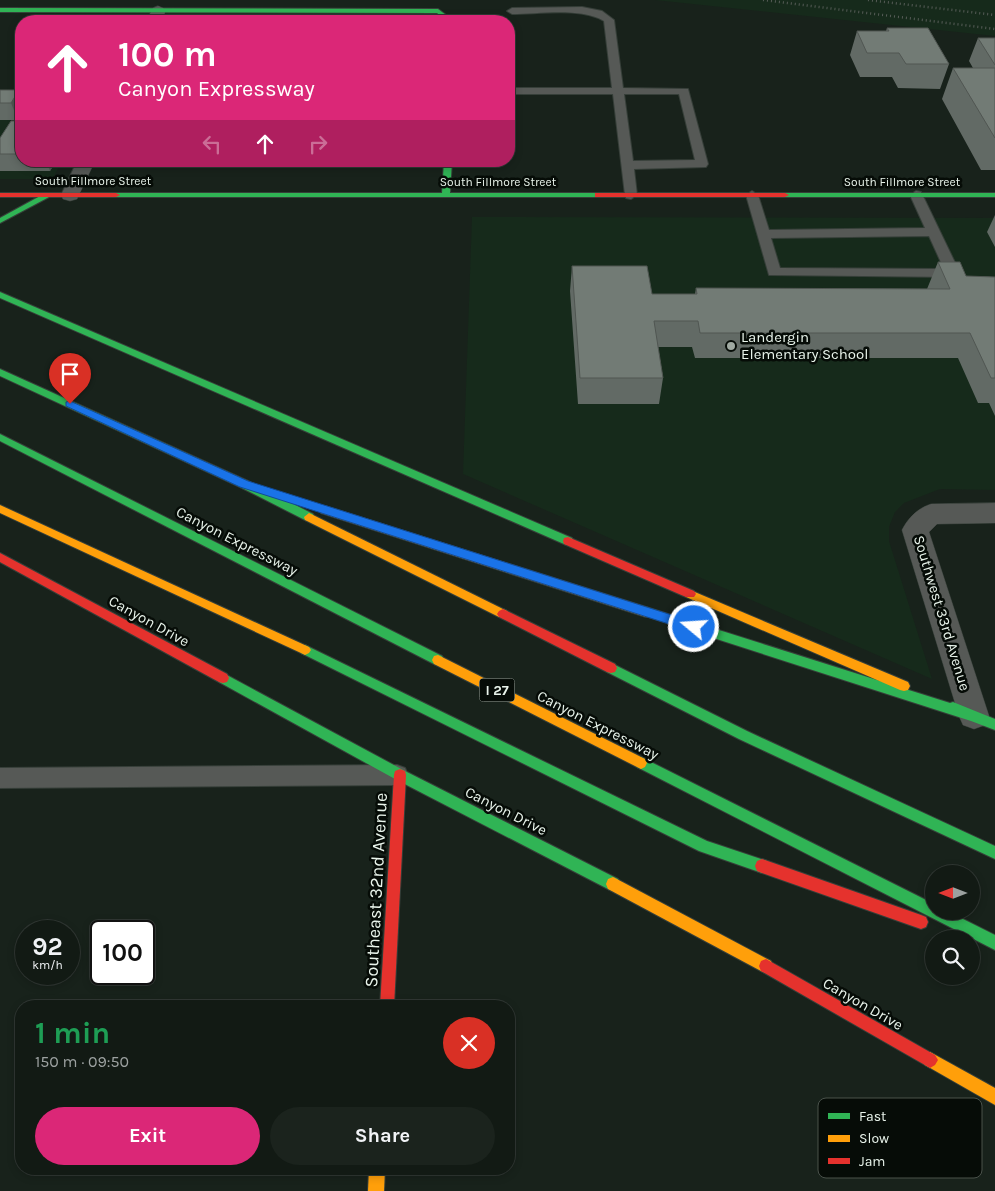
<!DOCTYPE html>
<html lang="en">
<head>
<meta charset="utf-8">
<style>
	body { margin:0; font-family:Karla,sans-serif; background:#1b231d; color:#f1f3f6; height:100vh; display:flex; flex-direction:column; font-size:19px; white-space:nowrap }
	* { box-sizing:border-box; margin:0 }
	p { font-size:16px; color:#9ca1a0 }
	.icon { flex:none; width:28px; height:28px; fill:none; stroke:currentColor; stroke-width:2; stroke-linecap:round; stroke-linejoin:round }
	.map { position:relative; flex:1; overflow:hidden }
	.details { position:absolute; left:15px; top:1000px; width:500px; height:175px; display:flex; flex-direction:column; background:#121a14; border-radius:20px; box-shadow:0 2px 8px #0003,0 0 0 1px #313834 }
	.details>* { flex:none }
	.top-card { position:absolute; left:15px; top:15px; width:500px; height:152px; border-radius:20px; box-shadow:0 2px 8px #0003,0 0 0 1px #313834; background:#db2777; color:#fff; overflow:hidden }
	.needle { width:32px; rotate:270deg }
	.controls { position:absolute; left:925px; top:865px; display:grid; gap:10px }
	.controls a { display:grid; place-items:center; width:55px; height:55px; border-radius:50%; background:#121a14; box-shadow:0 2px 8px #0003,0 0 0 1px #313834; font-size:25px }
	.speed { position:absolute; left:15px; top:920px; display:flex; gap:10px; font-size:25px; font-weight:700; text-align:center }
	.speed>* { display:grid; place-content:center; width:65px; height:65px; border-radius:50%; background:#121a14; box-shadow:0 2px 8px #0003,0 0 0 1px #313834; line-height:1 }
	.speed small { font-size:12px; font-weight:400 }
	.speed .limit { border:2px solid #111; border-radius:8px; background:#fff; color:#111 }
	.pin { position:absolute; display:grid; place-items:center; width:42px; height:42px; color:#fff; margin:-51px -21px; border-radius:50% 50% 50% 0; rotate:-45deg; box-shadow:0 0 5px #0007 }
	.pin .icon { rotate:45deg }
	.me { position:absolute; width:55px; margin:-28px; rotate:288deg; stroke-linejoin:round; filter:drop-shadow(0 0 4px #0008) }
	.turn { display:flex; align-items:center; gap:18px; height:105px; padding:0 20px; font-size:22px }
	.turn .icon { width:65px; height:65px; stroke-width:2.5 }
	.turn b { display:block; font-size:35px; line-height:42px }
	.lanes { display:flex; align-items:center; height:48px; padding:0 20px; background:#0003; justify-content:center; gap:25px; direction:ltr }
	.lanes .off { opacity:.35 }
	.round { display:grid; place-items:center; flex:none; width:52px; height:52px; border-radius:26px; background:#1b231d }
	.head { display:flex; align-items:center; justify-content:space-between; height:85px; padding:0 20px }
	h1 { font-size:30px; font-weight:700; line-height:38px; color:#1e9e55 }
	.button { display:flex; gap:10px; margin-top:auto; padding:10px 20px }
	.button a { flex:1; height:58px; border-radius:30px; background:#db2777; color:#fff; font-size:20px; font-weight:700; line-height:58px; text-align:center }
	.button a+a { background:#1b231d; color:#f1f3f6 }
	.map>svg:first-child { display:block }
</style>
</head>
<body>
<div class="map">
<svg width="995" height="1191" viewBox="0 0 995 1191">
	<rect width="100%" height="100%" fill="#18221b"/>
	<g fill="#162a1b">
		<polygon points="655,0 995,0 995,36"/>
		<polygon points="0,97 21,97 21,161 62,161 54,176 47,179 0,179"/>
		<polygon points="472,217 995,218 995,490 940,489 904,503 895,512 889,527 889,541 932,679 463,474"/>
	</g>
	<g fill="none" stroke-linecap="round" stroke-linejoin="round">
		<defs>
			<g id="lane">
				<path d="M582,7L602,11L614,20L623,88L688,89L708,164L706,167L634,169L637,195L631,199L626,198L625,195L613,94H509V88H612L604,21C581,7 539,14 512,14L507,11L512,8ZM624,94H679L695,160L633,161Z"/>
				<path d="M752,191L758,195L769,230L925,228L910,195L916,191L921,192L960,273L953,277L769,275L746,195ZM929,236L944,269L780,268L771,238Z"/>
				<polygon points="397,765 405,768 408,775 405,782 397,785 0,788 0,768"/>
			</g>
			<g id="street">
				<polygon points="158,6 163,8 166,11 160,21 146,21 153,8"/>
				<polygon points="77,161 95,161 77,199 70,201 63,199 61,195"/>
				<path d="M995,503V523L937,524L929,532L989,716L985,725L974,729L963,725L959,716L902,530C908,518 918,508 931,504Z"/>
			</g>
			<g id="fast">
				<polygon points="0,8 438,9 454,21 447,21 437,13 0,12"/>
				<polygon points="444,161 452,161 450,193 598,193 602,195 598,197 116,197 112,195 116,193 442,193"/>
				<rect x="782" y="193" width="213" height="4"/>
				<polygon points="42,195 49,197 0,223 0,218"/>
				<polygon points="0,292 572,538 573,541 568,545 564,544 0,298"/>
				<polygon points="0,369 248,481 313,514 314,517 309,521 305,520 240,487 0,376"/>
				<polygon points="0,434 442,656 444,660 442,664 438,665 434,664 0,441"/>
				<polygon points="646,607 950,703 953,702 995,719 995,730 971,721 642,615 640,612 642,609"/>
				<polygon points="305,645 707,841 767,861 769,866 767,871 762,873 699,851 301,653 299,650 301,647"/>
				<polygon points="611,663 747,731 995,846 995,859 739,739 607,672 605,668 607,664"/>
				<polygon points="223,673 405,771 618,879 620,884 618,889 613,891 608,889 395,779 219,682 217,678 219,674"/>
				<polygon points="641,757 934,904 934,911 947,911 995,935 995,950 637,767 635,763 637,759"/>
			</g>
			<g id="slow">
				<polygon points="0,505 309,647 311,650 309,653 305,655 301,653 0,513"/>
				<polygon points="325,506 646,607 650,609 652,612 650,615 646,617 321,513 320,510 321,507"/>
				<polygon points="309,513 507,611 509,614 507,617 499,617 305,520 304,517"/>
				<polygon points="690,590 908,682 910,686 908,690 904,691 900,690 686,597 684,594 686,591"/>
				<polygon points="438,655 645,759 647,763 645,767 641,769 637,767 434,664 432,660 434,656"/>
				<polygon points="613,877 771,961 773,966 771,971 766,973 761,971 608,889 606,884 608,879"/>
				<polygon points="930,1052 995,1088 995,1105 925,1065 922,1060 925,1055"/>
				<polygon points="369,1169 385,1169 384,1191 368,1191"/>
			</g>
			<g id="jam">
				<polygon points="0,193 116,193 120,195 116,197 0,197"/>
				<polygon points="595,193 785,193 789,195 785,197 595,197"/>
				<polygon points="568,537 694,591 696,594 694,597 686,597 564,544 563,541 564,538"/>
				<polygon points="0,553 227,674 229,678 227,682 223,683 219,682 0,562"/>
				<polygon points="503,609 615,664 617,668 615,672 611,673 607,672 499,617 497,614 499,611"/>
				<polygon points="400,769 405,771 406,775 394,1006 380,1006 394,775 395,771"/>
				<polygon points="762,859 921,915 926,917 928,922 926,927 921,929 762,873 757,871 755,866 757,861"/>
				<polygon points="766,959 935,1055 938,1060 935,1065 930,1068 925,1065 761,971 759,966 761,961"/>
			</g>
		</defs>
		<use href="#lane" stroke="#363f39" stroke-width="2"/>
		<use href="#street" stroke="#363f39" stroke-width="1"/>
		<use href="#fast" stroke="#363f39" stroke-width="2"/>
		<use href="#slow" stroke="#363f39" stroke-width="2"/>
		<use href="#jam" stroke="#363f39" stroke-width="2"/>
		<use href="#lane" fill="#565956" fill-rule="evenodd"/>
		<use href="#street" fill="#565956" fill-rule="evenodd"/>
		<use href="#fast" fill="#30b455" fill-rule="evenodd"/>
		<use href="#slow" fill="#ff9f0a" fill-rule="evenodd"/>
		<use href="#jam" fill="#e5322d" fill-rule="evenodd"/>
		<g stroke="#565c57" stroke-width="2.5" stroke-dasharray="1 3" stroke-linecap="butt">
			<polyline points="763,0 995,29"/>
			<polyline points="868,0 995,15"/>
		</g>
	</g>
	<g fill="#626a65">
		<polygon points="887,28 949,64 940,89 898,88 892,77 860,77 850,55 857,31 886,31"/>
		<polygon points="978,38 995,38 995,170 981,170 942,99 953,68 973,68 969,61"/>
		<polygon points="0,90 21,95 21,115 18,120 0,120"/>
		<polygon points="21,121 21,161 56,161 50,171 0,171 0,138"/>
		<polygon points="995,215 995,247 987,232"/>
		<polygon points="938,262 966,276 995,277 995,416 989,403 978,403 958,358 695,358 692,347 658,347 663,378 659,404 578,404 570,291 572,266 652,294 695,294 696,288 927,289"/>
	</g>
	<g fill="#505652">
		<polygon points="19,90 21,95 21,115 18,120 11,103"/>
		<polygon points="46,161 56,161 50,171"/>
	</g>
	<g fill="#727b75" stroke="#505652">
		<polygon points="887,28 928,28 949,64 906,64 899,53 867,53 857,31 889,31"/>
		<polygon points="978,38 995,38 995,65"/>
		<polygon points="953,68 995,68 995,138"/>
		<polygon points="0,90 19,90 11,103 0,103"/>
		<polygon points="11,121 21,121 21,154 0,154 0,138"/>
		<polygon points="938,262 960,262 966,276 995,277 995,378 991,378 970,333 700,333 698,321 654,321 663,378 580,378 572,266 647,266 652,294 697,294 696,288 950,289"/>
	</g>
	<polygon fill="#1a73e8" stroke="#114b97" points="70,401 248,481 694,622 698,623 699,627 698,630 694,632 240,487 66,406 66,402"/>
	<circle fill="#a0aaa2" stroke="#060c07" stroke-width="2" cx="731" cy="346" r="5"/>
	<g text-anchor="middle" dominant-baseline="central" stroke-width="5" stroke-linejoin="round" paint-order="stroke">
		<g font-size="12" fill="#e9f4eb" stroke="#060c07">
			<text x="93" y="181">South Fillmore Street</text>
			<text x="498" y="182">South Fillmore Street</text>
			<text x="902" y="182">South Fillmore Street</text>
		</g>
		<rect fill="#060c07" stroke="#a5aea7" stroke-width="1" x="479.5" y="678.5" width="35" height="23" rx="4"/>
		<g font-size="14" font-weight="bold" fill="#e9f4eb">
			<text x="497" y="690">I 27</text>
		</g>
		<g font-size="15" fill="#e9f4eb" stroke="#060c07" text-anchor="start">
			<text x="741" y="337">Landergin<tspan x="741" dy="17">Elementary School</tspan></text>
		</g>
		<g font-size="15" fill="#e9f4eb" stroke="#060c07">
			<text transform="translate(237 541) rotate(27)">Canyon Expressway</text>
			<text transform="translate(942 613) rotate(73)">Southwest 33rd Avenue</text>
			<text transform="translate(149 621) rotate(29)">Canyon Drive</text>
			<text transform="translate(598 725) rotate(27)">Canyon Expressway</text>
			<text transform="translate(506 811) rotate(27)">Canyon Drive</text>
			<text transform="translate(863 1004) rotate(30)">Canyon Drive</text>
		</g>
		<g font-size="18" fill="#e9f4eb" stroke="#060c07">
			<text transform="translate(376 890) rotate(-87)">Southeast 32nd Avenue</text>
		</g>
	</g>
	<rect x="818" y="1098" width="164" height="80" rx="8" fill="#060c07" stroke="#4a524b" stroke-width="1"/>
	<rect x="828" y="1113" width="22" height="6" fill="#30b455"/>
	<rect x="828" y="1135" width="22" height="7" fill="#ff9f0a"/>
	<rect x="828" y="1158" width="22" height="6" fill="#e5322d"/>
	<g font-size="14" fill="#e9f4eb">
		<text x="859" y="1121">Fast</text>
		<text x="859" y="1143">Slow</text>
		<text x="859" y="1166">Jam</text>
	</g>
</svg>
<div class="controls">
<a><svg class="needle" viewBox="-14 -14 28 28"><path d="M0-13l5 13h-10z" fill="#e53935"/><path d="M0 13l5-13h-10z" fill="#9ca1a0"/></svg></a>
<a><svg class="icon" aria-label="search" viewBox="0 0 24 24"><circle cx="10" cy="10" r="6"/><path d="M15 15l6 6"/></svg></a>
</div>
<div class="speed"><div>92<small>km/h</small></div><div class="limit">100</div></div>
<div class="pin" style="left:70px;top:404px;background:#d93025"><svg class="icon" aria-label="arrive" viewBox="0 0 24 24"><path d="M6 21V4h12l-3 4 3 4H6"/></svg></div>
<svg class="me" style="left:694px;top:627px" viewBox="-20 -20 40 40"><circle r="17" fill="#1a73e8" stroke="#fff" stroke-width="3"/><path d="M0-11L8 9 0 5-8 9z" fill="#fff"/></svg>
<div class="top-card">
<div class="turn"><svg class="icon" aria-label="ahead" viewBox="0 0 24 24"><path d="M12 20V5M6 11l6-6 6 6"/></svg><div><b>100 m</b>Canyon Expressway</div></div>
<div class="lanes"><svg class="icon off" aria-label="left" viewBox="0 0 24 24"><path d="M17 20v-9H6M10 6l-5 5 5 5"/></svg><svg class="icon" aria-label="ahead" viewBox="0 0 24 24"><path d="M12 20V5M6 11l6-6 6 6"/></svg><svg class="icon off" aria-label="right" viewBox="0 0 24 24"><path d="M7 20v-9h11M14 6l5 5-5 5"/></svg></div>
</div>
<section class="details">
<div class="head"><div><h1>1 min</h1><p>150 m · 09:50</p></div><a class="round" style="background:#d93025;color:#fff"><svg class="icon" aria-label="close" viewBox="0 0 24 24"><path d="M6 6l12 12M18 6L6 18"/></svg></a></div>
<div class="button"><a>Exit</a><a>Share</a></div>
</section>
</div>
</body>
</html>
